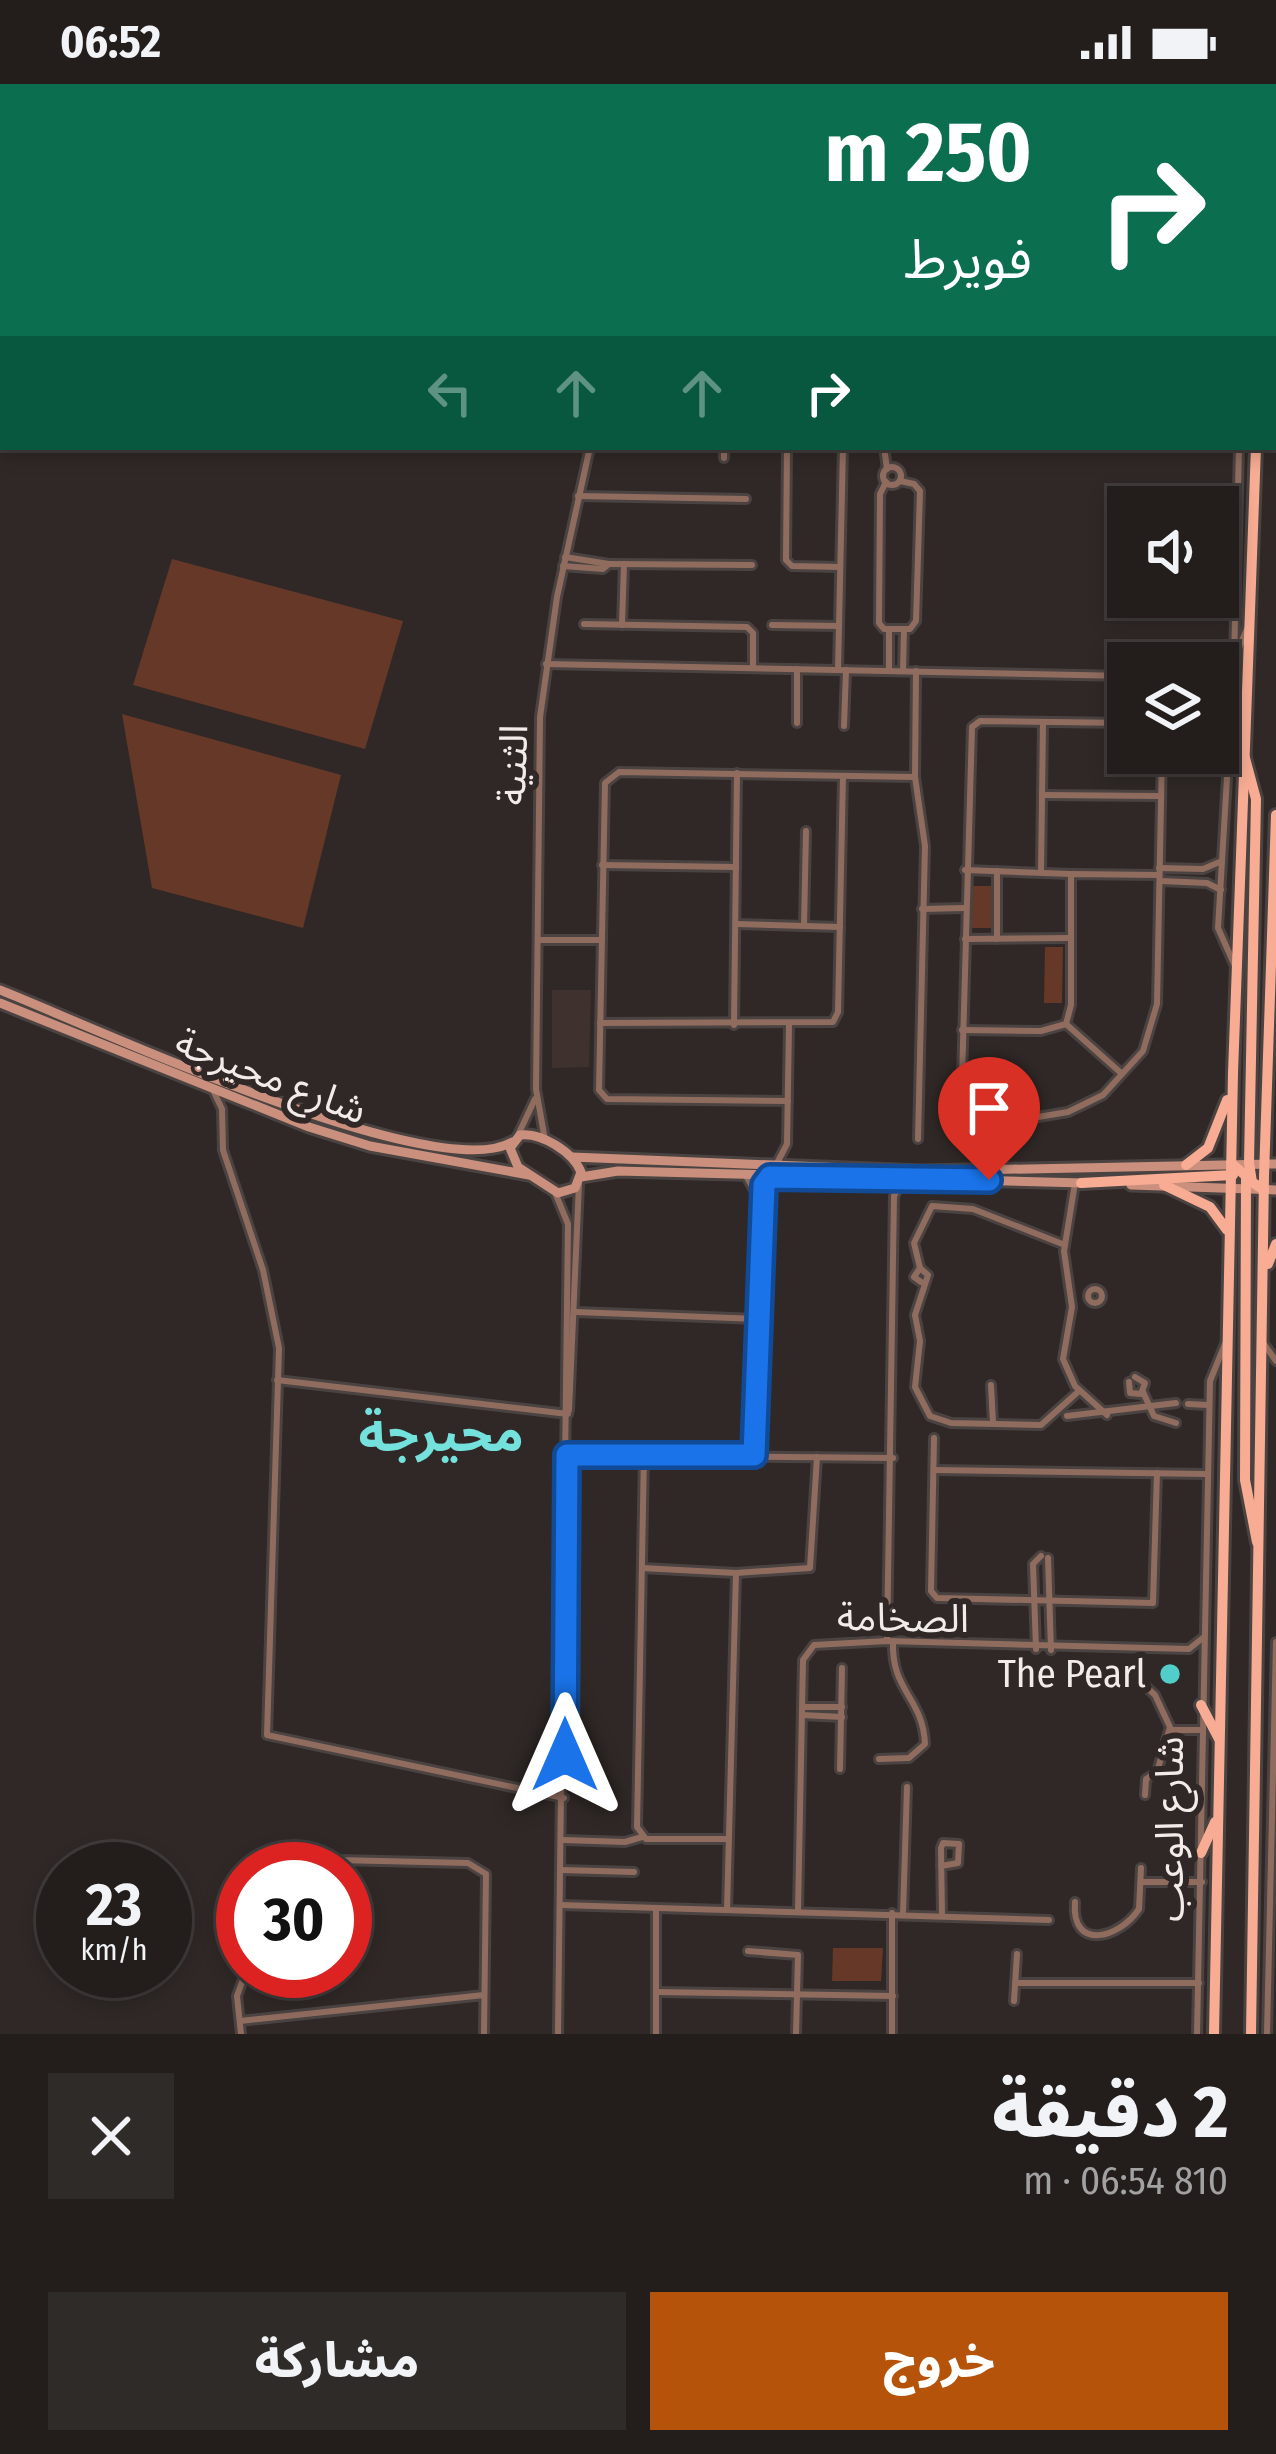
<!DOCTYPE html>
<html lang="ar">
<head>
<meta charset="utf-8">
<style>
	body { margin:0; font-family:"Fira Sans Condensed","Noto Sans Arabic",sans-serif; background:#2f2b29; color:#f1f3f6; direction:rtl; height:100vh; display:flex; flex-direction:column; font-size:45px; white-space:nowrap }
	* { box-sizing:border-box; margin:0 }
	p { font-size:39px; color:#a3a2a3 }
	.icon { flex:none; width:66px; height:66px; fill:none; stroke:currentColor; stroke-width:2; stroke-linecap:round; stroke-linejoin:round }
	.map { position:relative; height:1950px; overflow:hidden; direction:ltr }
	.drawer { display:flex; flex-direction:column; background:#231e1c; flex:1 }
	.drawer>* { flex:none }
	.hud { position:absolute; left:0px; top:0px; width:1278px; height:366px; box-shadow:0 6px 18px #0003,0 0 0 3px #403c3b; direction:rtl; background:#0b6e4f; color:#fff; overflow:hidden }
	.controls { position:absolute; left:1107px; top:402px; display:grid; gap:24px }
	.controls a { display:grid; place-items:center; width:132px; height:132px; border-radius:0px; background:#231e1c; box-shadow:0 6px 18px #0003,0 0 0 3px #403c3b; font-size:60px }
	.speed { position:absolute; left:36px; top:1758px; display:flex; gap:24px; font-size:60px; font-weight:700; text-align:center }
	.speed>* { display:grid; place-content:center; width:156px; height:156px; border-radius:50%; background:#231e1c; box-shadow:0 6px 18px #0003,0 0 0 3px #403c3b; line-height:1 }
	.speed small { font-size:30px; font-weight:400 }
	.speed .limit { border:18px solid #d22; background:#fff; color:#111 }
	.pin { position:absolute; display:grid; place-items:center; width:102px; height:102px; color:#fff; margin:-123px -51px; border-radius:50% 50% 50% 0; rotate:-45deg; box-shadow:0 0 12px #0007 }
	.pin .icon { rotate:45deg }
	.me { position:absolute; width:132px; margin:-66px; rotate:0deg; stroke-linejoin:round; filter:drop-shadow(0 0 9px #0008) }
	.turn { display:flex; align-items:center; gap:42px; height:252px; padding:0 48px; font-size:54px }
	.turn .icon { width:156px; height:156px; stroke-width:2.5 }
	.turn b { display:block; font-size:84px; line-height:102px }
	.lanes { display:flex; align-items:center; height:114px; padding:0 48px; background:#0003; justify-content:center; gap:60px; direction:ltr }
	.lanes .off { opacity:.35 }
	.round { display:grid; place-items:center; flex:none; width:126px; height:126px; border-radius:0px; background:#2f2b29 }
	.headline { display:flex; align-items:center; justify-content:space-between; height:204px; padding:0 48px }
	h1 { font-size:72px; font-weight:800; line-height:90px }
	.primary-button { display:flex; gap:24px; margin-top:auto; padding:24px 48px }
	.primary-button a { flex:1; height:138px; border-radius:0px; background:#b45309; color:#fff; font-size:48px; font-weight:800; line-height:138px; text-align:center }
	.primary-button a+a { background:#2f2b29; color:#f1f3f6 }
	.status { display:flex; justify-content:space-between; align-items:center; height:84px; padding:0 60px; background:#231e1c; direction:ltr }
	.status svg { height:33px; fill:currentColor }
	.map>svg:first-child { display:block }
</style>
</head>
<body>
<div class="status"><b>06:52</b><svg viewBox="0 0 49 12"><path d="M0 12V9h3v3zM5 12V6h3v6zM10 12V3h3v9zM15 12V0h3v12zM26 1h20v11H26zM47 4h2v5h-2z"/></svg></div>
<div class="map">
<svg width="1276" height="1950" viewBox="0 0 1276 1950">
	<rect width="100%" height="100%" fill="#2f2826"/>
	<g fill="#3f322e">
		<polygon points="690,0 929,0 689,3"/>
		<polygon points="552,906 591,906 589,983 552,984"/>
	</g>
	<g fill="#653828">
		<polygon points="172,475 403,537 365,665 133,601"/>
		<polygon points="122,630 341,691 303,844 152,804"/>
		<polygon points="972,802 994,802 993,844 971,844"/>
		<polygon points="1045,863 1063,863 1062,919 1044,919"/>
		<polygon points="833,1864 883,1864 881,1897 832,1897"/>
	</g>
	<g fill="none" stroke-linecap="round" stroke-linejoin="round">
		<defs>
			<g id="street">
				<polyline points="673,3 674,0"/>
				<polyline points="941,3 941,0"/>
				<polyline points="1172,3 1172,0"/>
				<polyline points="1243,3 1243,0"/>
				<polyline points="0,100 3,101"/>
				<polyline points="787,363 786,476 792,482 840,483"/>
				<polyline points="884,363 887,385"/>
				<polyline points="724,374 724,363"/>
				<circle cx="892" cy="392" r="9"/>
				<polyline points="886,398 880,410 879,539 884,545 910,545 916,537 920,407 914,400 900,397"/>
				<polyline points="578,412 746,415"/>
				<polyline points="609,480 752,481"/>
				<polyline points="563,482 603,485 609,480 565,473"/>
				<polyline points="584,540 747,543 753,549 753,583"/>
				<polyline points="622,541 624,480"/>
				<polyline points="772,541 839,542"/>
				<polyline points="546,580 1128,592"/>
				<polyline points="838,586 843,363"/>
				<polyline points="889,587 889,545"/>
				<polyline points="903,587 904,545"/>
				<polyline points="916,587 915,693 925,762 918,1055"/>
				<polyline points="1218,592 1231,582 1247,545"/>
				<polyline points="1218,600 1232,611"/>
				<polyline points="797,639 797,585"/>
				<polyline points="1128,639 980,637 972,643 961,1030 1038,1033 1068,1028 1103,1011 1143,967 1157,920 1162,669"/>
				<polyline points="844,642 846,586"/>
				<polyline points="1042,711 1158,712"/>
				<polyline points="602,781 736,783"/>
				<polyline points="1159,784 1203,785 1222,777"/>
				<polyline points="965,786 1071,790"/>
				<polyline points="997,787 997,855"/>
				<polyline points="1041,788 1043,639"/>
				<polyline points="1161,797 1207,799 1221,806"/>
				<polyline points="922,825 964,824"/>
				<polyline points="736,840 840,843"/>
				<polyline points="804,842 806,747"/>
				<polyline points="965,855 1069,854"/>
				<polyline points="538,856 600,856"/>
				<polyline points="1235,882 1218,844 1234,577 1239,363"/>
				<polyline points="600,939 833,938 838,928 843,692"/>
				<polyline points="1066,940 1121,989"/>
				<polyline points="734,941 737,689"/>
				<polyline points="962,946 1041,947 1066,940 1071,921 1071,790 1159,791"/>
				<polyline points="212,1004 222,1025 223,1066 263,1186 279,1264 267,1651 564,1714"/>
				<polyline points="788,1017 607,1015 599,1006 605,699 619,688 915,693"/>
				<polyline points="518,1051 535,1015"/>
				<polyline points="545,1056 536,1005 540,633 557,513 590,363"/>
				<polyline points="777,1079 787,1060 789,941"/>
				<polyline points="746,1092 760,1116"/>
				<polyline points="1075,1099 1064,1167 1072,1223 1063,1275 1075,1302 1107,1331"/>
				<polyline points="556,1111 568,1140 558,1950"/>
				<polyline points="920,1184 914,1159 932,1122 973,1125 1065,1161"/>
				<polyline points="921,1198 914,1193 920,1184 928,1191 915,1231 920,1257 915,1303 930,1332 951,1339 1041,1341 1079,1307"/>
				<circle cx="1095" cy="1212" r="7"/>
				<polyline points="576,1228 758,1235"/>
				<polyline points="1264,1260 1276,1277"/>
				<polyline points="277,1296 568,1330"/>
				<polyline points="1129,1298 1130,1309 1141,1310 1145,1299 1135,1293"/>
				<polyline points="991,1301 993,1339"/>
				<polyline points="1143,1308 1154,1332 1176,1339"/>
				<polyline points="1188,1320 1208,1321"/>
				<polyline points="569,1326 579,1100"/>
				<polyline points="1067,1332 1176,1319"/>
				<polyline points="934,1354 931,1507 937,1514 1153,1519 1157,1389"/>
				<polyline points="644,1370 637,1743 646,1755 728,1755"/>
				<polyline points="567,1371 893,1374"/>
				<polyline points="754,1371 762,1119 770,1093"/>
				<polyline points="934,1386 1206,1390"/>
				<polyline points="1048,1474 1051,1566"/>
				<polyline points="642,1484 736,1489 810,1484 817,1373"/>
				<polyline points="887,1557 894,1112 903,1095"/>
				<polyline points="1036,1565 1033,1480 1041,1472"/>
				<polyline points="1140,1597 1155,1611 1170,1643 1157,1688 1146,1695 1145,1711"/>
				<polyline points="804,1623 842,1623"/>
				<polyline points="802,1631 842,1633"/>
				<polyline points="1170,1646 1200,1646"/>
				<path d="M879,1675L909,1674L925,1660C923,1613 891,1608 893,1557"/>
				<polyline points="840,1685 842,1584"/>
				<polyline points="563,1756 625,1758 642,1753"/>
				<polyline points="941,1782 958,1779 959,1760 943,1759 941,1764 942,1831"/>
				<polyline points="320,1785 337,1776 468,1779 486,1790 484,1950"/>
				<polyline points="561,1786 634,1788"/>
				<polyline points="1141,1798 1202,1798"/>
				<path d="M1075,1818C1071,1868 1120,1854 1139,1825L1141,1784"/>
				<polyline points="561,1821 1049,1836"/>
				<polyline points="727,1826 736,1489"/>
				<polyline points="798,1827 803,1576 814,1561 887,1557 1189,1565 1204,1553"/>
				<polyline points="892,1829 892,1950"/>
				<polyline points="903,1830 907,1703"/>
				<polyline points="748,1867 798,1871 796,1950"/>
				<polyline points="1015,1899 1199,1899"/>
				<polyline points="657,1908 893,1912"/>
				<polyline points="1014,1917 1017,1870"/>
				<polyline points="240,1937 484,1911"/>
				<polyline points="241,1950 237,1912 246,1887"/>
				<polyline points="656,1950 656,1824"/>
				<polyline points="1197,1950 1210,1297 1225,1260"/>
				<polyline points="1267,1950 1276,1558"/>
			</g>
			<g id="secondary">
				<path d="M0,906C91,942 436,1103 512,1058"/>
				<polyline points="0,919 309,1043 370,1062 529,1091"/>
				<path d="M520,1051C541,1048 573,1068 581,1088L575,1104L558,1109L518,1083L510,1064Z"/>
				<polyline points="572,1073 921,1087 1276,1080"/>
				<polyline points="581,1093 618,1087 1084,1099"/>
				<polyline points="1131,1101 1276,1106"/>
			</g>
			<g id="primary">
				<polyline points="1257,0 1257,3"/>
				<polyline points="1275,0 1275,3"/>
				<polyline points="1275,18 1276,31"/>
				<polyline points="1245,674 1256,715 1249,1079 1252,1098 1264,1106"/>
				<polyline points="1231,1079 1246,1092 1245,1396 1257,1458"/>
				<polyline points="1186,1081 1208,1064 1227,1016"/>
				<polyline points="1081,1099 1233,1091"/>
				<polyline points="1164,1101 1210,1123 1227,1146"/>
				<polyline points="1268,1180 1276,1160"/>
				<polyline points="1201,1621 1219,1655"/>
				<polyline points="1201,1769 1215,1738"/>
				<polyline points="1214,1950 1233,989 1256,363"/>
				<polyline points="1251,1950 1264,1092 1276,731"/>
			</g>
		</defs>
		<use href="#street" stroke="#4a4341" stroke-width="12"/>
		<use href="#secondary" stroke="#4a4341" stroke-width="15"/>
		<use href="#primary" stroke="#4a4341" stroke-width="16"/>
		<use href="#street" stroke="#906c5f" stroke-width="6"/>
		<use href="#secondary" stroke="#ca907d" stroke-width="9"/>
		<use href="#primary" stroke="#f7ac93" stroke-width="10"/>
	</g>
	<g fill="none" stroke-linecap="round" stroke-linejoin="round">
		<defs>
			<polyline id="route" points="565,1671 567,1371 754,1371 764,1101 770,1093 989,1096"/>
		</defs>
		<use href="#route" stroke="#114b97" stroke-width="30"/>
		<use href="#route" stroke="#1a73e8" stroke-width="21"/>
	</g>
	<circle fill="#53cdc9" stroke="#2f2826" stroke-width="4.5" cx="1170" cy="1590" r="12"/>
	<g text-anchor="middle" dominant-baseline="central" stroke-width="12" stroke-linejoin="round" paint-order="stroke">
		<g font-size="39" fill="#f1ecea" stroke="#2f2826">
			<text transform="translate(513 681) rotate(-88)">الثنية</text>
			<text transform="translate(271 992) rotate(21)">شارع محيرجة</text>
			<text transform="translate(903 1534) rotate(1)">الصخامة</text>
			<text transform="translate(1170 1745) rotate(-90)">شارع الوعب</text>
		</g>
		<g font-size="39" fill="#f1ecea" stroke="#2f2826" text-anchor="end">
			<text x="1146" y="1590">The Pearl</text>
		</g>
		<g font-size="51" font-weight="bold" fill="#75e1dc" stroke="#2f2826">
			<text x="441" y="1350">محيرجة</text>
		</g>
	</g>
</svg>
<div class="controls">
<a><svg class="icon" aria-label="sound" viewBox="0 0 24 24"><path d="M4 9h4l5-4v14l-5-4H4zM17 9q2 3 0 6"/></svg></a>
<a><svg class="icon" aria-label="layers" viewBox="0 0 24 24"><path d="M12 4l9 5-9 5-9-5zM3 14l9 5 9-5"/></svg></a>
</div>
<div class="speed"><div>23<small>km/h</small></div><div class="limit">30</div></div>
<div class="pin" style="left:989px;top:1096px;background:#d93025"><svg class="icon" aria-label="arrive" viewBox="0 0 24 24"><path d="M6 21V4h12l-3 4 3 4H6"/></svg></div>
<svg class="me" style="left:565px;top:1671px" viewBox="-20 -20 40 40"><path d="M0-17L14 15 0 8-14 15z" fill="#1a73e8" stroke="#fff" stroke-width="4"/></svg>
<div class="hud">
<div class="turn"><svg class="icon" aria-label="right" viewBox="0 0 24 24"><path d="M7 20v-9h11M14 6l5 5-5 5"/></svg><div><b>250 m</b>فويرط</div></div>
<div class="lanes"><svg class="icon off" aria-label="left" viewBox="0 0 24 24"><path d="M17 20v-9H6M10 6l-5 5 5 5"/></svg><svg class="icon off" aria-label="ahead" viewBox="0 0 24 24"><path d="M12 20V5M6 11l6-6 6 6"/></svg><svg class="icon off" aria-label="ahead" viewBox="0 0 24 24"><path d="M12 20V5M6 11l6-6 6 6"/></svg><svg class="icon" aria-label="right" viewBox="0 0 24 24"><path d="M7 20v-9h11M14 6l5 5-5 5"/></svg></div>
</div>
</div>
<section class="drawer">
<div class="headline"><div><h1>2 دقيقة</h1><p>810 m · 06:54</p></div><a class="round"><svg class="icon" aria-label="close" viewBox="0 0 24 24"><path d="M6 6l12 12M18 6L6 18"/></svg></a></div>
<div class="primary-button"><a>خروج</a><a>مشاركة</a></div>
</section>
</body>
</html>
